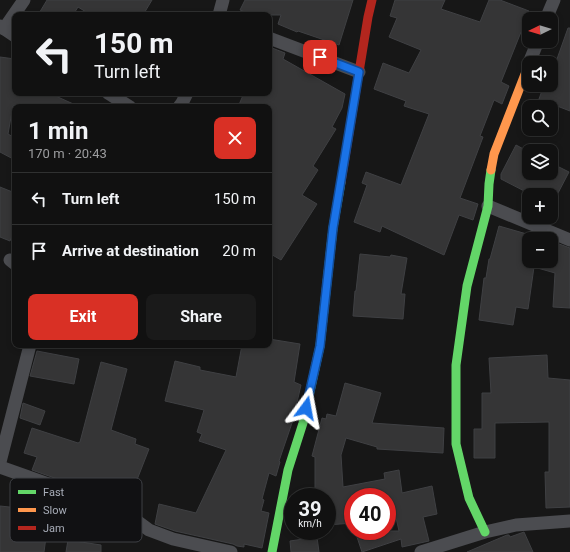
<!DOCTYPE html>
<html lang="en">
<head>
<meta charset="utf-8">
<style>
	body { margin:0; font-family:Roboto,sans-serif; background:#1a1a1a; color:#f1f3f6; height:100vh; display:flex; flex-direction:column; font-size:15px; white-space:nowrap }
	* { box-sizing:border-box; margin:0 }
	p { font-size:13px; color:#9c9d9f }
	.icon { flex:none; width:22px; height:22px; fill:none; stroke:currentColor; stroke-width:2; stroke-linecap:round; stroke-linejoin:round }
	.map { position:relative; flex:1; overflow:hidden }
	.sheet { position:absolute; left:12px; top:104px; width:260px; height:244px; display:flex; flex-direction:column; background:#111; border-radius:8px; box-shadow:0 2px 6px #0003,0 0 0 1px #303131 }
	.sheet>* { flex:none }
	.banner { position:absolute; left:12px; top:12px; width:260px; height:84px; border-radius:8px; box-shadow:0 2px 6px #0003,0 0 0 1px #303131; background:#111; color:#f1f3f6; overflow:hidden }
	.needle { width:26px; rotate:265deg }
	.controls { position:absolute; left:522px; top:12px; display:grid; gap:8px }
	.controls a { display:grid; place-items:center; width:36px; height:36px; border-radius:8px; background:#111; box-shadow:0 2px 6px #0003,0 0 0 1px #303131; font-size:20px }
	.speed { position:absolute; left:284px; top:488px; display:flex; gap:8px; font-size:20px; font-weight:700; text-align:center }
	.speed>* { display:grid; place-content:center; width:52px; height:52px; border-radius:50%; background:#111; box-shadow:0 2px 6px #0003,0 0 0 1px #303131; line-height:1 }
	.speed small { font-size:10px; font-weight:400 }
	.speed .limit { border:6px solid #d22; background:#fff; color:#111 }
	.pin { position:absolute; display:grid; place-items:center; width:34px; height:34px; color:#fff; margin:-17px; border-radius:8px; box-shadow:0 2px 6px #0006 }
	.me { position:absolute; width:44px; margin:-22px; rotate:13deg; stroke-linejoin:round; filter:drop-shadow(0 0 3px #0008) }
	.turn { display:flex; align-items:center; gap:14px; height:84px; padding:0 16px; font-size:18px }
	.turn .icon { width:52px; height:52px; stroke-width:2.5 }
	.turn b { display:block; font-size:28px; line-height:34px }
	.round { display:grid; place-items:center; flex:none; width:42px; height:42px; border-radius:8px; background:#1a1a1a }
	.summary { display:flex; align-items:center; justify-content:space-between; height:68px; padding:0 16px }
	h1 { font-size:24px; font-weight:700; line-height:30px }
	.button { display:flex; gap:8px; margin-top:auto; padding:8px 16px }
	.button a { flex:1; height:46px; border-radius:8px; background:#d93025; color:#fff; font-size:16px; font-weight:700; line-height:46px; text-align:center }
	.button a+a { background:#1a1a1a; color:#f1f3f6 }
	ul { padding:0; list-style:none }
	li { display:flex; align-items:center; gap:12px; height:52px; padding:0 16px; border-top:1px solid #303131 }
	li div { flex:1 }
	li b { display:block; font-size:15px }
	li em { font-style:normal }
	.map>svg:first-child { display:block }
</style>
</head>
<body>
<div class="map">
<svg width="570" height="552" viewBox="0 0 570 552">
	<rect width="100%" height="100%" fill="#171717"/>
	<g fill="#353536" stroke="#3f4043">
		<polygon points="47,0 152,0 143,15 91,15 78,7 73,15 38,15"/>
		<polygon points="245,0 353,0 339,45 298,31 297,32 278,24 281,15 253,15 240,10"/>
		<polygon points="395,0 445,0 441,9 480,22 489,0 500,0 529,11 529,35 521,32 501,82 509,86 502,104 494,100 480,136 483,137 460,198 478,204 473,220 459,215 444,255 382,226 380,232 354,222 367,185 362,183 366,172 401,185 429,114 404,106 406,101 374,89 383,63 409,73 421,50 389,37 397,18 390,16"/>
		<polygon points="568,28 570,28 570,111 539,99 544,85 551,85 551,76"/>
		<polygon points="272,48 285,53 283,59 345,94 342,108 332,127 336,129 313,166 318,170 302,195 317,204 281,260 269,253 269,107 238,107 244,93 269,93 269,54"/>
		<polygon points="0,57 15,59 15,93 49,93 80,107 13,106 8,134 15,138 15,160 0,152"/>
		<polygon points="516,145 529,152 529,173 551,173 551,163 569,172 557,195 532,195 501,179 501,174"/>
		<polygon points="0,187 15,193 15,228 10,241 0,237"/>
		<polygon points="499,226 544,239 529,239 529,261 551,261 551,241 570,248 570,308 553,307 555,273 534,267 528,309 516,307 513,325 479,320 484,278 486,278 489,259 490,259"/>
		<polygon points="360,254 390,257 391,255 407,258 401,294 405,294 403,319 353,316 355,291 356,291"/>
		<polygon points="269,339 300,344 294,382 301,385 293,420 279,461 280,462 276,476 269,473 262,499 264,500 261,511 269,513 262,548 244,544 244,547 237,546 233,544 175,531 155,524 159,504 196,513 226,450 199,441 202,434 197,432 204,410 165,401 175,361 200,367 200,370 236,377 242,345 269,345"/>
		<polygon points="37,351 79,359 74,384 30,376"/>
		<polygon points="547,355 548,378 570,380 570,507 546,508 545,472 549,472 549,422 495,423 495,458 474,458 474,429 482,429 482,393 491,393 489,358"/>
		<polygon points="101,362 127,369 111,430 136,439 135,444 149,449 133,490 113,481 108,497 32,470 37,457 24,453 32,428 78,443 80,442"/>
		<polygon points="345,383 381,393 372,423 444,428 443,453 377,449 377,447 346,438 341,455 343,487 385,479 384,473 399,470 402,493 432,486 437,514 423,517 429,541 402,547 401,539 362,552 355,531 399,531 393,504 389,505 388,497 353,497 353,523 327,525 327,497 315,497 315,457 312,456 322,418 326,419 327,414 336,416"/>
		<polygon points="23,403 45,411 40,425 20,418"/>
		<polygon points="0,506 19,508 16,532 46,537 44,552 0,552"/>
		<polygon points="524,532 533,552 467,552 507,535 509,535 510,537"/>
		<polygon points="317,537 319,552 291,552 290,541"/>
		<polygon points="68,540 101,545 101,552 66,552"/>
	</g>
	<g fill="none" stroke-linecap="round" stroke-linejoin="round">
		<g stroke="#4b4c50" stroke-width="13">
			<polyline points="219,15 223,0"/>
			<polyline points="546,19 554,0"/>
			<polyline points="0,26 15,36"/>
			<polyline points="4,29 24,0"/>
			<polyline points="269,38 359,72"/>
			<polyline points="529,63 538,41"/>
			<polyline points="108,93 130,107"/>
			<polyline points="179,107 182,103 187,93"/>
			<polyline points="488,206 570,240"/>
			<polyline points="10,260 15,264"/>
			<polyline points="0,462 30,345"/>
			<polyline points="0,467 113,507 130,516 149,530 173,539 231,552"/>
			<polyline points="421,552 485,532 516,525 570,521"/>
		</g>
		<g stroke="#63d668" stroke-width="9">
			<polyline points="485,532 469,498 456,444 456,365 467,286 488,206 489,184 491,170"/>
			<polyline points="272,552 288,470 303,423 320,346 333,228 341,182"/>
		</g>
		<polyline stroke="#ff974d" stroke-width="9" points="491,170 494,154 529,64"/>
		<polyline stroke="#b3261e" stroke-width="9" points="341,182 368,17 372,0"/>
	</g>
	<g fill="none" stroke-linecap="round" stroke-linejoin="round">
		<defs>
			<polyline id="route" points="306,408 320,346 333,228 359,72 320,57"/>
		</defs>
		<use href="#route" stroke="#114b97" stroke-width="10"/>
		<use href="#route" stroke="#1a73e8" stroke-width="7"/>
	</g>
	<rect x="10" y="478" width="132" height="64" rx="6" fill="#111113" stroke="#3e4045" stroke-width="1"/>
	<rect x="18" y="490" width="18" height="4" fill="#63d668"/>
	<rect x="18" y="508" width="18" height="4" fill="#ff974d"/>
	<rect x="18" y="526" width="18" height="4" fill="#b3261e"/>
	<g font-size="11" fill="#a8adb8">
		<text x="43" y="496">Fast</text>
		<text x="43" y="514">Slow</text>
		<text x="43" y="532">Jam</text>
	</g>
</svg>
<div class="controls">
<a><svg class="needle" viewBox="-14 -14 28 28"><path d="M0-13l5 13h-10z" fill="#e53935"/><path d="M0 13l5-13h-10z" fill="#9c9d9f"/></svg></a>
<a><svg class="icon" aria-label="sound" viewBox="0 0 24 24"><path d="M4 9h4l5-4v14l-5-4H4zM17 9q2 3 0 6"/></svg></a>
<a><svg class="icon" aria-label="search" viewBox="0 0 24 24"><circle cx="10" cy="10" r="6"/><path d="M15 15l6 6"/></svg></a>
<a><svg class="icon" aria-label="layers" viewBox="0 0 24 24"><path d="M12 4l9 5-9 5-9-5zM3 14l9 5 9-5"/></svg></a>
<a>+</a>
<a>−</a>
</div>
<div class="speed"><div>39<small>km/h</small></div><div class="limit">40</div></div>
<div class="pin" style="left:320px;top:57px;background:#d93025"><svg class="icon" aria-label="arrive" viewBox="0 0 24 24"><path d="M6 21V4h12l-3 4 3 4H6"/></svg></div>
<svg class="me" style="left:306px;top:408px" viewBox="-20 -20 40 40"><path d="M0-17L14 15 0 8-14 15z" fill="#1a73e8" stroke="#fff" stroke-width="4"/></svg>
<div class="banner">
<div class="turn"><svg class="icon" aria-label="left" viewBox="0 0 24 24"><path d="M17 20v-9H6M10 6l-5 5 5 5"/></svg><div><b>150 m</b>Turn left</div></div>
</div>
<section class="sheet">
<div class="summary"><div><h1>1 min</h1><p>170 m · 20:43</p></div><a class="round" style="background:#d93025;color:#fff"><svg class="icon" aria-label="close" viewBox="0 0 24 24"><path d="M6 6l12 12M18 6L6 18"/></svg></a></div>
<ul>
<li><svg class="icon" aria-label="left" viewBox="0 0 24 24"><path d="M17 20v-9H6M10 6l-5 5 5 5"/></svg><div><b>Turn left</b></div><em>150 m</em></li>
<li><svg class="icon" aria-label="arrive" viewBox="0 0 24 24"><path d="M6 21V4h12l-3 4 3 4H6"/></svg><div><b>Arrive at destination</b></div><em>20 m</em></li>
</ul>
<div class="button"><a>Exit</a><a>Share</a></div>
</section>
</div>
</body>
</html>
